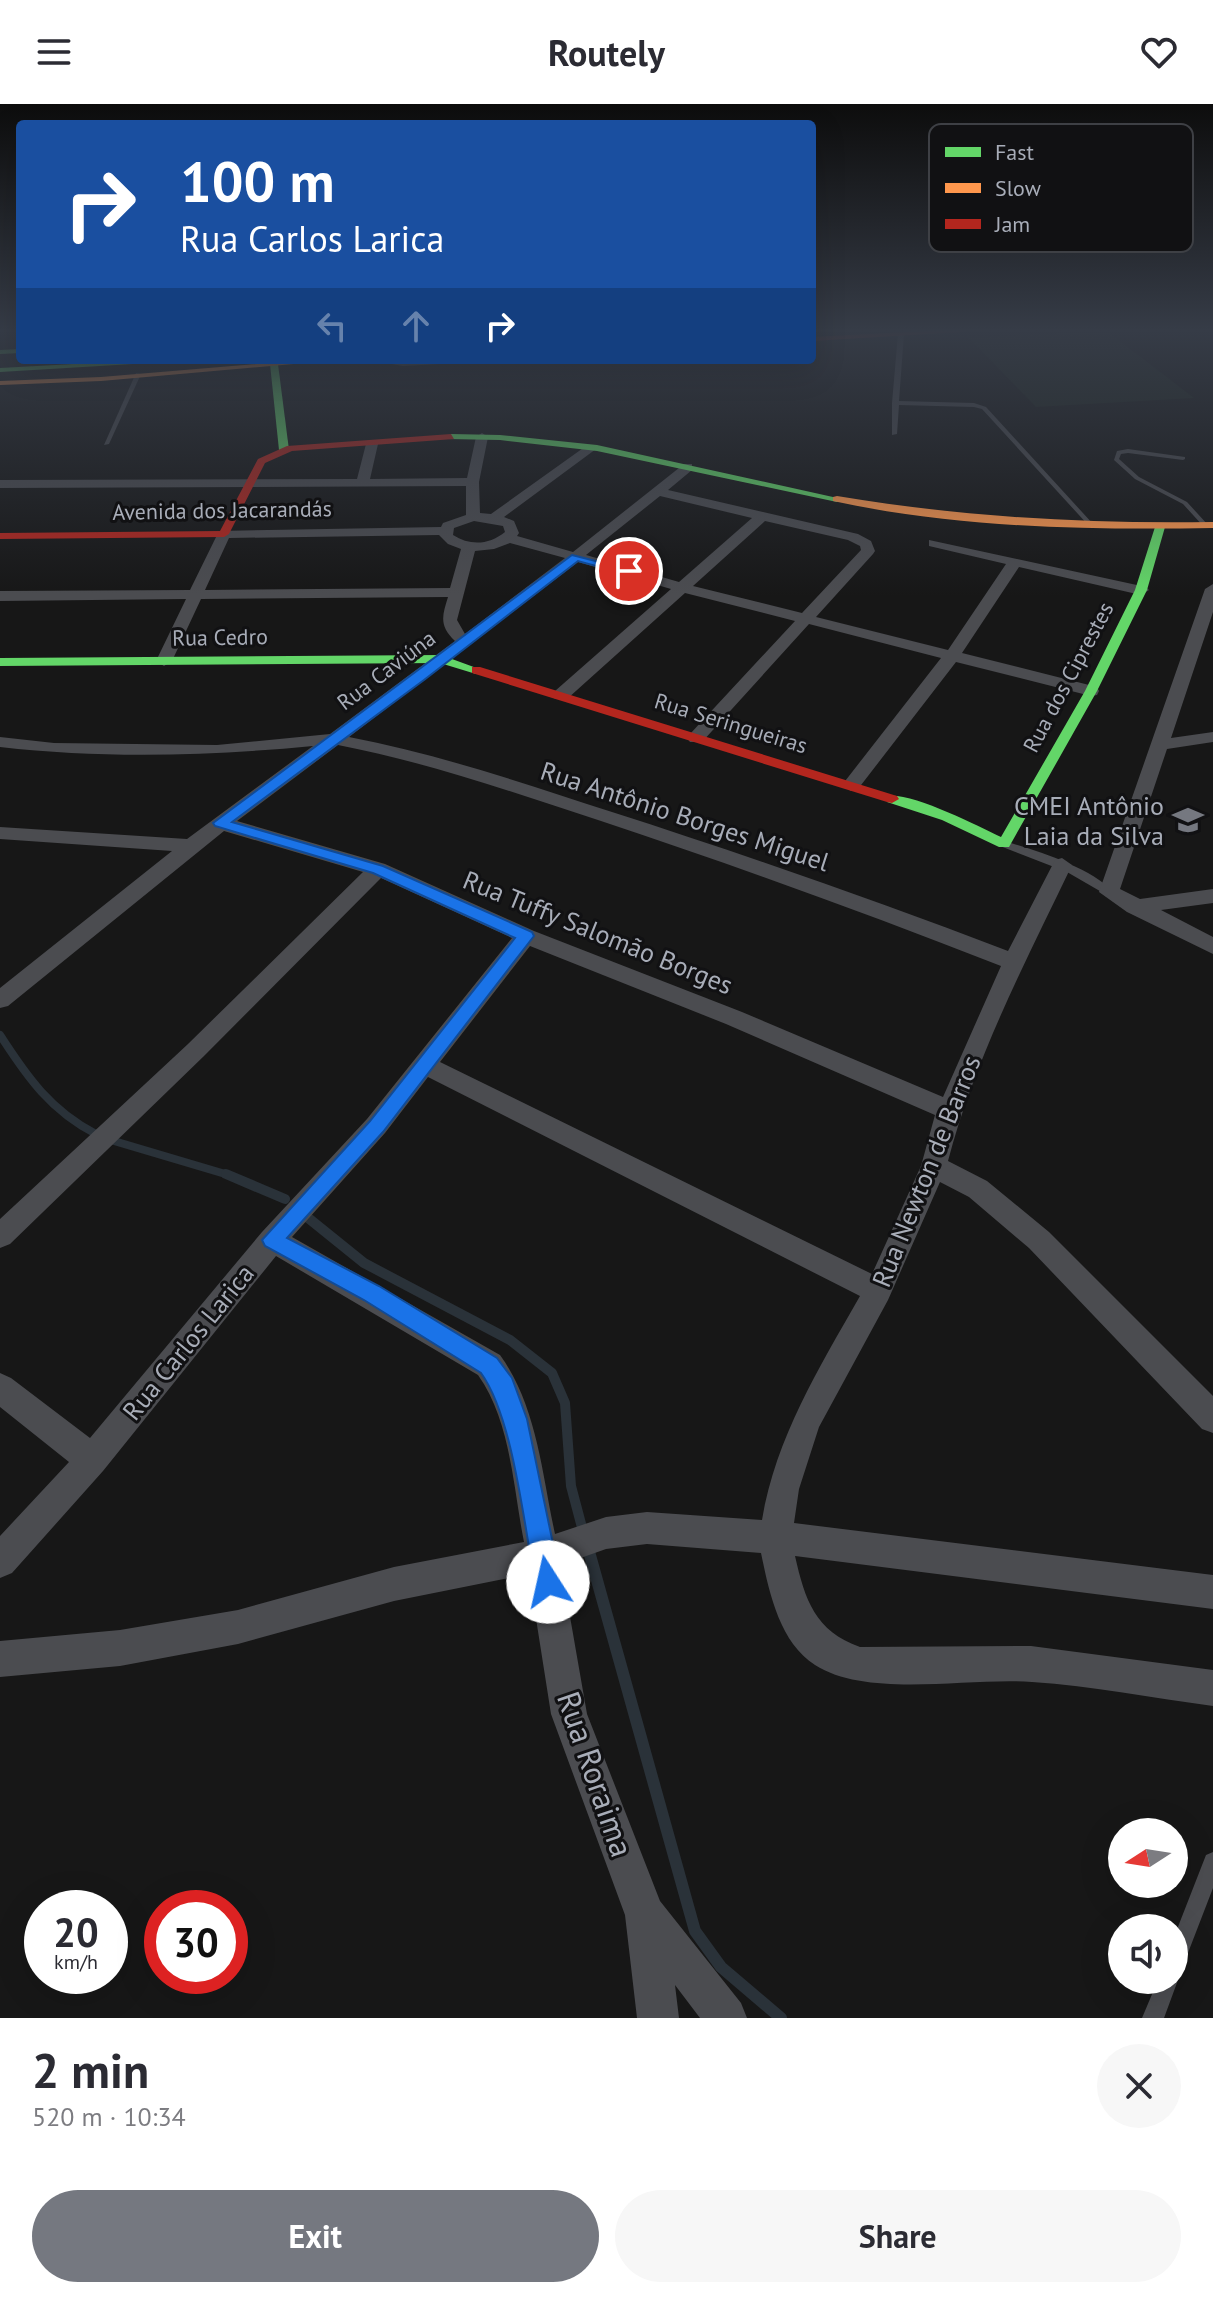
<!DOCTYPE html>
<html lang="en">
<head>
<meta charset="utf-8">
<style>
	body { margin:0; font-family:"PT Sans",sans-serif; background:#f7f7f7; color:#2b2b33; height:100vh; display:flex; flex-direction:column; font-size:30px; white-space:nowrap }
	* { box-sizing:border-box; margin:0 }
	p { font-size:26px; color:#7c7c81 }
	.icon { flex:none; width:44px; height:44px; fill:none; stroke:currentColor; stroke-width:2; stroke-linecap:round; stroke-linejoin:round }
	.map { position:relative; height:1914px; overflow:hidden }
	.side { display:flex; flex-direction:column; background:#fff; flex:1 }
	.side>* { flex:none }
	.guide { position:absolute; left:16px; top:16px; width:800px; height:244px; border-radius:8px; box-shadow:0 8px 32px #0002; background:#1a4fa0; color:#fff; overflow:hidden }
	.needle { width:52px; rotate:258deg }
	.tools { position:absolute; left:1108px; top:1714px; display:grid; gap:16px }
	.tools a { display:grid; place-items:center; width:80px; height:80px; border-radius:50%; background:#fff; box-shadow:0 8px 32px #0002; font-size:40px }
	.speed { position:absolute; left:24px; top:1786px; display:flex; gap:16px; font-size:40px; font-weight:700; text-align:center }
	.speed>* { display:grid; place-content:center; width:104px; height:104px; border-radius:50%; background:#fff; box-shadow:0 8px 32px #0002; line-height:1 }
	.speed small { font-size:20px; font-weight:400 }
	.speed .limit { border:12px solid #d22; background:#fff; color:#111 }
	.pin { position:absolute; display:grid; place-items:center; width:68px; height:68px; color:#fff; margin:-34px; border:4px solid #fff; border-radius:50%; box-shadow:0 2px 8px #0007 }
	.me { position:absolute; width:88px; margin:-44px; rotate:350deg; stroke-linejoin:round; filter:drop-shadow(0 0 6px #0008) }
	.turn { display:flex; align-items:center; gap:28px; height:168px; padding:0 32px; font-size:36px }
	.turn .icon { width:104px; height:104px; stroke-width:2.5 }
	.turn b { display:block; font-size:56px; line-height:68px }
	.lanes { display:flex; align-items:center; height:76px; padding:0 32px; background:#0003; justify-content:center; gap:40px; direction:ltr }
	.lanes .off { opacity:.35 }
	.round { display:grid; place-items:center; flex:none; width:84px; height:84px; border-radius:42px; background:#f7f7f7 }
	.overview { display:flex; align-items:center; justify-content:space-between; height:136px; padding:0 32px }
	h1 { font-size:48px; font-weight:800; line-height:60px }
	.action { display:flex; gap:16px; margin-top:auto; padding:16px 32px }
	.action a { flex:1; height:92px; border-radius:48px; background:#757880; color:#fff; font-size:32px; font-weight:800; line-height:92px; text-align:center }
	.action a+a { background:#f7f7f7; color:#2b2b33 }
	header { display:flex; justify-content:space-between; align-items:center; height:104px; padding:0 32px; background:#fff; font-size:36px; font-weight:800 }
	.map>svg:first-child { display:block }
</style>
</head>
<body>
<header><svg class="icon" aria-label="menu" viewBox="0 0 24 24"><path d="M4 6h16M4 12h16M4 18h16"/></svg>Routely<svg class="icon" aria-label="heart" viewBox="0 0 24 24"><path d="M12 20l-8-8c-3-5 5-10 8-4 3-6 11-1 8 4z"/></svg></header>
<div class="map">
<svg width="1213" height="1914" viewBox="0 0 1213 1914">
	<rect width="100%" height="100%" fill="#171717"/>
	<polygon fill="#1d241e" points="1107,227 1194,294 1036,303 969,234"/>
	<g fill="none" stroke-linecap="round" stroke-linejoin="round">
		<g stroke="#2a3239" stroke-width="8">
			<path d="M0,931C27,973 51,1007 96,1030"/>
			<polyline points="114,1037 232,1072"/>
		</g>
		<g stroke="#2a3239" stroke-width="10">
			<polyline points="226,1070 285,1095"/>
			<polyline points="307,1113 364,1159 510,1236 552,1269 565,1299 571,1382 584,1431"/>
		</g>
		<polyline stroke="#2a3239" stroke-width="12" points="588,1444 695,1827 721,1863 781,1914"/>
		<g fill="#4b4c50" fill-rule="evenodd">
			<polygon points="901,228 904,230 899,297 974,299 986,303 1093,420 1093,422 1089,422 982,305 974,303 899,301 897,330 892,331 892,299 898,230"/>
			<polygon points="136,269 141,270 109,340 104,341"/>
			<polygon points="1128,345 1185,353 1185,355 1183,356 1128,349 1121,350 1119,355 1139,373 1187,398 1208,421 1208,423 1204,423 1183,400 1135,375 1114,356 1117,347"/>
			<path d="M1004,737C1038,747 1089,763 1114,788L1109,791L1105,790L1067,768L1000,742L999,740Z"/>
			<polygon points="1213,1748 1213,1784 1181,1867 1176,1870 1178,1876 1164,1914 1142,1914 1158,1876 1174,1876 1174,1833 1206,1751"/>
		</g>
		<g fill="#4b4c50" fill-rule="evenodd">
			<polygon points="369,256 463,256 458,259 403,262"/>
			<path d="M482,329L488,333L479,378L480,409L491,410L586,342L596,345L504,413L514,417L519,429L517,432L573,448L684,360H692V366L668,386L858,430L871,437L875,447L873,450L816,513L948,546L1006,460L929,442V436L1146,483L1149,486L1141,491L1019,463L962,549L1097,583L1099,587L1097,591L1091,592L956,558L858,685L851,687L842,681L941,554L809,520L702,638H690L687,634L690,630L795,517L685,489L567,595H555L552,591L555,587L671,485L578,458L349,633C438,650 526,680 612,708C746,751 877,797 1008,847L1055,756L1062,754L1072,761C1026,857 975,954 948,1057L987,1077L1049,1128L1213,1292V1329L1202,1325L1029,1144L969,1093L940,1078L888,1196L819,1323L799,1385L794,1419L1213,1471V1505L795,1452C805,1496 815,1527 860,1543L1031,1542L1213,1566V1602C1153,1594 1092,1582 1032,1578C969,1573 868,1595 815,1561C779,1538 769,1487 761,1449L647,1440L606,1445L561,1461L587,1610L660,1797L741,1899L747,1914H700L675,1881L679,1914H637L625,1811L551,1610L529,1470L394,1497L238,1540L120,1562L0,1573V1537L120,1526L238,1506L394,1463L524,1438C513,1384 511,1317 478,1271L276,1152L103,1367L12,1469L0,1474V1432L69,1358L0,1303V1269L11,1274L90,1334L262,1128L367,1015L512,834L381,774L204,952L10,1140L0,1144V1115L188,940L363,768L224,727L8,902L0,904V884L172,747L0,735V723L187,735L313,642C209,652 104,655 0,643V633L54,639L217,641L330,630L455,537C439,522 442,512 448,493L201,495L172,557L164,562L156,557L186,495L0,497V487L190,486L219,427L441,423L443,419L466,411V382L0,384V376L357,375L366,340L372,336L378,340L370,375L467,374L476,333ZM660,392L752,414L679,478L586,451ZM474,417L503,422L505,428C489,441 470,442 453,431L454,424ZM765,417L848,436L860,442L861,446L802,509L693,482ZM439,431L448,440L461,445L450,484L205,486L229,434ZM510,439L565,454L465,530L457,516L475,447L494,445ZM338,641C427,658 515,689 601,717C736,762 869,810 1001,862L943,993L742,908L534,827L385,760L237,717ZM530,842L726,920L935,1011L921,1062L872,1170L440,958ZM428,973L860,1192C819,1264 776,1333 762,1416L647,1408L606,1413L555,1430C542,1370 537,1302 500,1251L292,1133L385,1029Z"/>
			<polygon points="1213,480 1213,508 1171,634 1213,628 1213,638 1167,645 1120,785 1140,795 1213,785 1213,799 1161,806 1213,833 1213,850 1127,808 1099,788 1205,485"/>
		</g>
		<g fill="#63d668" fill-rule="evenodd">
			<polygon points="812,224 858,224 812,228"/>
			<polygon points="20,245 20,249 0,250 0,246"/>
			<polygon points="148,256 199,256 0,268 0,264"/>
			<polygon points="274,258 278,260 289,346 284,349 279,346 270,260"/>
			<polygon points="451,330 500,331 597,341 842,395 837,398 597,347 500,336 448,335"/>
			<path d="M1160,420L1165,423L1147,486L1097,587L1009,743H999L942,716L887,698V692C912,688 976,721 1001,733L1085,587L1135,486L1155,423Z"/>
			<polygon points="441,551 482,566 476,570 440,559 0,562 0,554"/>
		</g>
		<g fill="#ff974d" fill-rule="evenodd">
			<polygon points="305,256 339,256 101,277 0,281 0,277 101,273"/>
			<path d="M837,392C962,413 1086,420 1213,418V424C1087,426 957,424 833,397V393Z"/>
		</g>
		<g fill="#b3261e" fill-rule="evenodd">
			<polygon points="981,224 1027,224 812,237 812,233"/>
			<polygon points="451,330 454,335 292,347 265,359 229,430 224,433 0,435 0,429 220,427 258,355 287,342"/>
			<polygon points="472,563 480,563 897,692 899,695 892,699 887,698 472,569"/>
		</g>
	</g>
	<linearGradient id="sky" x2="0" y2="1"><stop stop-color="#0d0d0d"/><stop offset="0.46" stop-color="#363c47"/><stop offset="1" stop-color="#363c47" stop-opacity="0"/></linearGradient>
	<rect width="1213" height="492" fill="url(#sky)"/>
	<path fill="#1a73e8" stroke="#114b97" stroke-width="2" d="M572,451L635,467L629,471L578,457L424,576L232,718L383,762L532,828L534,832L383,1028L287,1134L379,1182L497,1254L512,1274L527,1315L561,1478L557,1487L548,1491L539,1487L535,1478C524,1421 513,1313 481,1269L364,1196L265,1142L262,1136L370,1017L515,834L373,769L215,722L213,719Z"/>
	<defs>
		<symbol id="school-bare" viewBox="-9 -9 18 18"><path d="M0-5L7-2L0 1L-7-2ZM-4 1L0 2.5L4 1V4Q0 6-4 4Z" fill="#757880" stroke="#111113" stroke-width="2.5" paint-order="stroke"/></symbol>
	</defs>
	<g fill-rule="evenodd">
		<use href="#school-bare" x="1166" y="694" width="44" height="44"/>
	</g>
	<g text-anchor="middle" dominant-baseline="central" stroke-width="6" stroke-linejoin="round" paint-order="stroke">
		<g font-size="22" fill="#a8adb8" stroke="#111113">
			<text transform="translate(222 406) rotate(-1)">Avenida dos Jacarandás</text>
			<text transform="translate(220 533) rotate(-1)">Rua Cedro</text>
			<text transform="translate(386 566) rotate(-37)">Rua Caviúna</text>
			<text transform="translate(1068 573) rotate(-62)">Rua dos Ciprestes</text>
			<text transform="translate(731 619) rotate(17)">Rua Seringueiras</text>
		</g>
		<g font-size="26" fill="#a8adb8" stroke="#111113" text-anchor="end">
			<text x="1164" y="701">CMEI Antônio<tspan x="1164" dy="30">Laia da Silva</tspan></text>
		</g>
		<g font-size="26" fill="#a8adb8" stroke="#111113">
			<text transform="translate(685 712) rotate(18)">Rua Antônio Borges Miguel</text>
			<text transform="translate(598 828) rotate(22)">Rua Tuffy Salomão Borges</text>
			<text transform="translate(926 1067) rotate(-68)">Rua Newton de Barros</text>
			<text transform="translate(188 1238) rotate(-51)">Rua Carlos Larica</text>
		</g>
		<g font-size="32" fill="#a8adb8" stroke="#111113">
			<text transform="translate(596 1670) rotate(71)">Rua Roraima</text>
		</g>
	</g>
	<rect x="929" y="20" width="264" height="128" rx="12" fill="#111113" stroke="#3e4045" stroke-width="2"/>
	<rect x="945" y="43" width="36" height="10" fill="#63d668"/>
	<rect x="945" y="79" width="36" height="10" fill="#ff974d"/>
	<rect x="945" y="115" width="36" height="10" fill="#b3261e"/>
	<g font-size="22" fill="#a8adb8">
		<text x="995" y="56">Fast</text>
		<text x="995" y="92">Slow</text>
		<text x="995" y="128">Jam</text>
	</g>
</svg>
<div class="tools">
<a><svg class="needle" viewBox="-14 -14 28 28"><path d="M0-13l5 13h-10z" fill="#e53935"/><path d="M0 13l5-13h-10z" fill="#7c7c81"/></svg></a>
<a><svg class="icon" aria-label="sound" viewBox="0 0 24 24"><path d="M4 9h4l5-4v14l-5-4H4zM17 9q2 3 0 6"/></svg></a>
</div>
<div class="speed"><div>20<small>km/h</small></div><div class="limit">30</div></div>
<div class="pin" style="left:629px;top:467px;background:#d93025"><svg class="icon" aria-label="arrive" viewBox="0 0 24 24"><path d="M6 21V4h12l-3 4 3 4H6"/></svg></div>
<svg class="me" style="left:548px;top:1478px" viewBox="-20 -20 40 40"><circle r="19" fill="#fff"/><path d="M0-13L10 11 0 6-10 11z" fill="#1a73e8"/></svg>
<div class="guide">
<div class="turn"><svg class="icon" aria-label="right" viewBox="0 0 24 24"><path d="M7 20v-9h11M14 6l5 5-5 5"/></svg><div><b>100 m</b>Rua Carlos Larica</div></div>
<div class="lanes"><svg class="icon off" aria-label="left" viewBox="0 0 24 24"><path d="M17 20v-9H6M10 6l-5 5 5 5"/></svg><svg class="icon off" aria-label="ahead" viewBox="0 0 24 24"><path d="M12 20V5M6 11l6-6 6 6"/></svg><svg class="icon" aria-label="right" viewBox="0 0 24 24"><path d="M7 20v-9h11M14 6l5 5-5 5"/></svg></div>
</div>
</div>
<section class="side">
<div class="overview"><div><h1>2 min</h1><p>520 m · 10:34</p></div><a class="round"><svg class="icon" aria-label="close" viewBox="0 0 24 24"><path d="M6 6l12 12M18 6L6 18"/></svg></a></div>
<div class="action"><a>Exit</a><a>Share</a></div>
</section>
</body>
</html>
